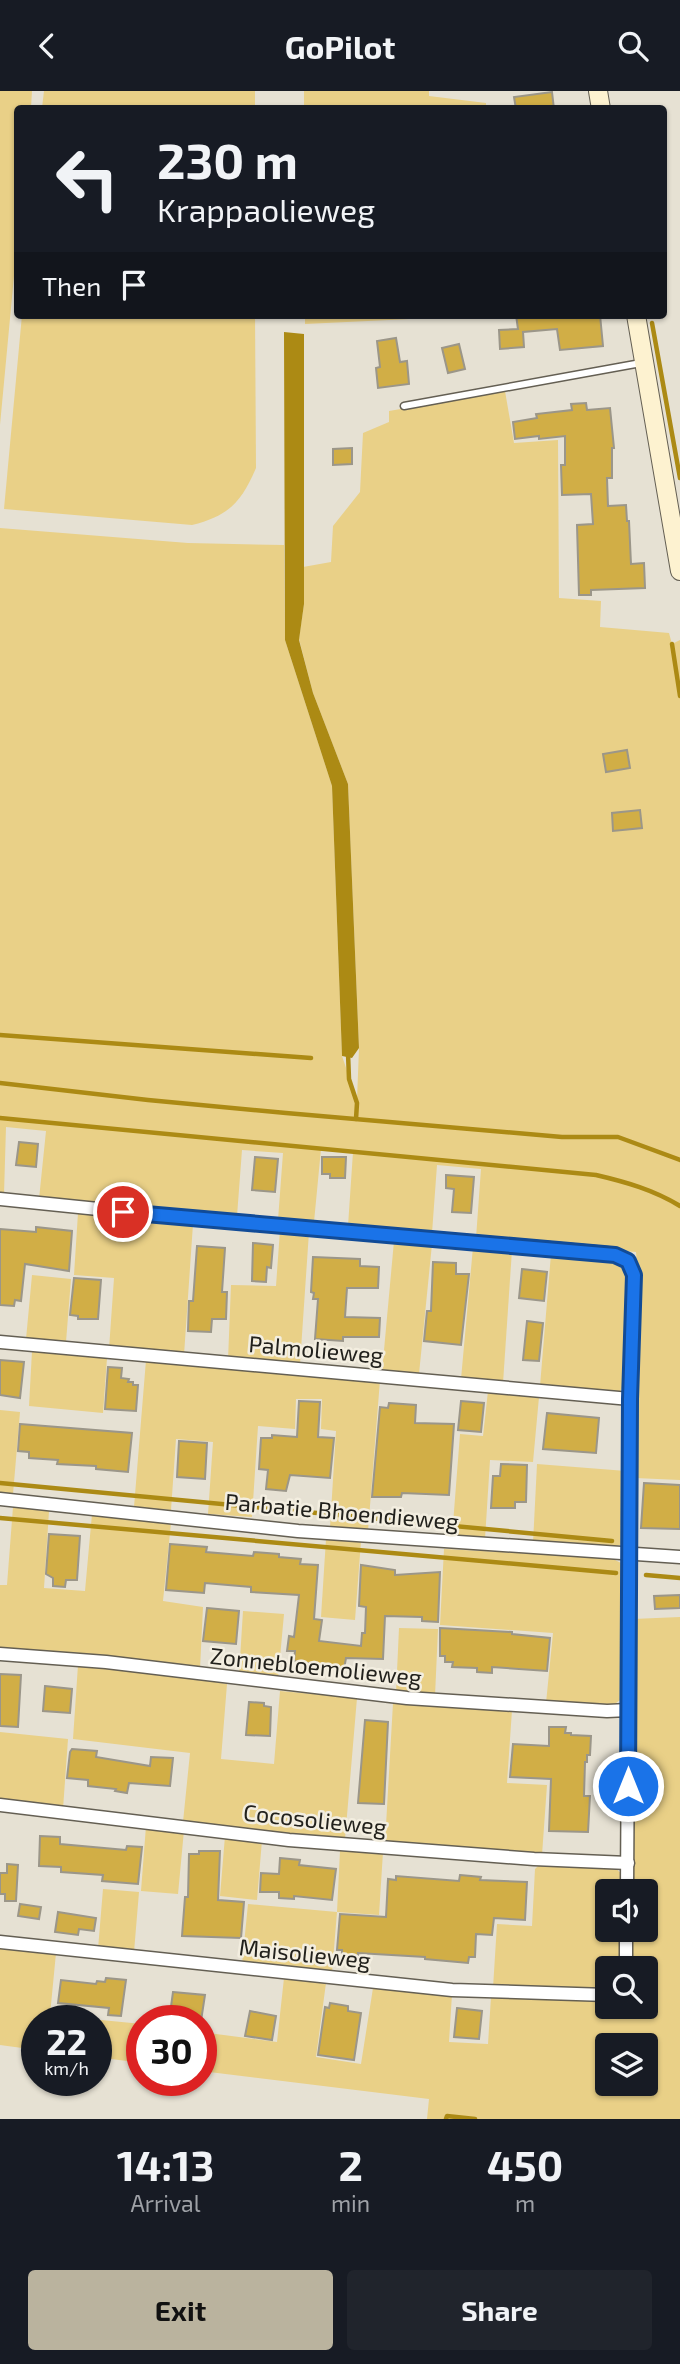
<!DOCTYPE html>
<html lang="en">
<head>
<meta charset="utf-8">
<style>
	body { margin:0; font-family:"Exo 2",sans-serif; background:#20242c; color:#f1f3f6; height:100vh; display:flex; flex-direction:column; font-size:26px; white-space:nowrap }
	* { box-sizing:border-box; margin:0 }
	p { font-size:23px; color:#9ea1a6 }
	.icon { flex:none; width:38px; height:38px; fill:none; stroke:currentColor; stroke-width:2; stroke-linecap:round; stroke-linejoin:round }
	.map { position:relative; height:2028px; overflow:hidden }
	.panel { display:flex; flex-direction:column; background:#171b24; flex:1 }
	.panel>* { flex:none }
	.hud { position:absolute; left:14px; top:14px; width:653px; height:214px; border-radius:7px; box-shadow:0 2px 5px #0004; background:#171b24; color:#f1f3f6; overflow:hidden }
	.buttons { position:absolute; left:595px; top:1788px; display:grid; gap:14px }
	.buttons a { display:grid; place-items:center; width:63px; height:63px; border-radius:7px; background:#171b24; box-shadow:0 2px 5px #0004; font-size:35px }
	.speed { position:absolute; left:21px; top:1914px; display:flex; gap:14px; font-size:35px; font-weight:700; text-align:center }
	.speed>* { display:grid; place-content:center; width:91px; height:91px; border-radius:50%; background:#171b24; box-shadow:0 2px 5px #0004; line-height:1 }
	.speed small { font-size:18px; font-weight:400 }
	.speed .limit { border:10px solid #d22; background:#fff; color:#111 }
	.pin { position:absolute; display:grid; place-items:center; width:60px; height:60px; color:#fff; margin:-30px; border:4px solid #fff; border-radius:50%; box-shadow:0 2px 7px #0007 }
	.me { position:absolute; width:77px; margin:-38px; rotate:0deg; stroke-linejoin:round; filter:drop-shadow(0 0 5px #0008) }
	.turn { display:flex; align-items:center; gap:24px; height:147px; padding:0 28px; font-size:32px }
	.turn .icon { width:91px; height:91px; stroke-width:2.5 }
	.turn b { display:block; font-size:49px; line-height:60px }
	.then { display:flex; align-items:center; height:66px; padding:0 28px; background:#0003; gap:14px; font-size:26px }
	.eta { display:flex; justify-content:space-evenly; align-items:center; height:119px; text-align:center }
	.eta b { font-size:42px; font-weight:700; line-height:49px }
	.primary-button { display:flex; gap:14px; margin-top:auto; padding:14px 28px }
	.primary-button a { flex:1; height:80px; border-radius:7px; background:#bab39e; color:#111; font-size:28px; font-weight:700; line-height:80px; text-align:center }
	.primary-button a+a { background:#20242c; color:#f1f3f6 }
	header { display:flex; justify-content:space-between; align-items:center; height:91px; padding:0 28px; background:#171b24; font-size:32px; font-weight:700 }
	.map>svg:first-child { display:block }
</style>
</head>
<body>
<header><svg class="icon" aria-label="back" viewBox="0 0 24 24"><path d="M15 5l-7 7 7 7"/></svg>GoPilot<svg class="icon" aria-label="search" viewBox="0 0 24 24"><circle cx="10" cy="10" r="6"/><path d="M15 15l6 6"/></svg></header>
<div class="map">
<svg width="680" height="2028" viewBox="0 0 680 2028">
	<rect width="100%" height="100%" fill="#e6e1d3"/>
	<g fill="#e9d087" fill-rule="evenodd">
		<polygon points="0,0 32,0 31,17 18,18 17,153 0,334"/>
		<polygon points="44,0 255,0 255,17 42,17"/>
		<polygon points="304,0 429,0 429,5 486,12 486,17 304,17"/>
		<path d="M22,224H255L256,377C241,412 228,425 192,434L4,418Z"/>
		<polygon points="305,224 452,224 452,226 305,233"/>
		<polygon points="505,300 514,352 558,349 559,507 601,510 600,536 669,542 672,553 680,549 680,1389 635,1387 638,1184 636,1161 476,1147 481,1078 437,1074 432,1142 348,1135 353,1061 321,1058 314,1131 278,1129 283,1062 242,1059 237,1125 39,1108 46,1040 6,1036 4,1103 0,1102 0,437 188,452 284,454 285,549 332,695 342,965 357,1009 359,957 348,693 313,602 299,548 304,513 303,476 331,471 333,435 360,401 363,342 389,331 389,320"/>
		<polygon points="78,1122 193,1133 184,1264 109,1258 114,1187 74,1184"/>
		<polygon points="280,1139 309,1141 300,1273 228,1269 231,1194 276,1195"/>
		<polygon points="394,1150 432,1153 419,1283 382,1281"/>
		<polygon points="473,1156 512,1159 503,1292 461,1288"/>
		<path d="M551,1163C575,1165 614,1160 627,1182L626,1291L620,1300L614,1302L540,1295Z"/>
		<polygon points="32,1184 71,1188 66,1251 26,1248"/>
		<polygon points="32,1260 107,1267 103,1322 29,1315"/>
		<polygon points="146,1269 380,1289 368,1440 330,1437 336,1340 321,1338 322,1308 296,1308 295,1338 258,1335 252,1426 208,1423 213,1351 176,1348 171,1419 134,1416"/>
		<polygon points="488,1300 539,1306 533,1371 490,1369 485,1448 452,1446 460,1343 483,1345"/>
		<polygon points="0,1319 20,1321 13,1403 0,1402"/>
		<polygon points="537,1373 626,1380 622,1453 614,1456 533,1452"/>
		<polygon points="13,1416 49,1420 44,1497 85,1500 92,1423 171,1432 163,1510 203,1516 200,1578 0,1558 0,1494 7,1494"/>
		<polygon points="326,1448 361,1450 355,1529 321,1526"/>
		<polygon points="444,1458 611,1467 621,1472 623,1479 623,1603 620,1609 612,1615 546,1612 553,1542 440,1534"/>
		<polygon points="243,1520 284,1523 278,1588 239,1584"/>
		<path d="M680,1526V2028H427L429,2008L201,1980V1941L277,1951L284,1887L326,1892L316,1966L361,1973L373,1897L452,1903L449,1951L488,1953L491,1906L607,1909V1916H646V1878H630L631,1839H646V1801H631L633,1528ZM607,1955H646V1993H607Z"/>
		<polygon points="399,1537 438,1538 435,1605 396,1602"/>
		<polygon points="78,1574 157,1581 227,1593 221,1668 274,1673 280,1600 357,1607 345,1748 300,1746 183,1731 190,1662 73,1648"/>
		<polygon points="393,1612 512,1619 507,1692 547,1694 542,1764 385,1752"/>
		<polygon points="0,1641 68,1648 63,1718 0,1711"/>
		<polygon points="146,1735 184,1739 178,1803 141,1800"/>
		<polygon points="225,1745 262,1749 257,1809 220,1805"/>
		<polygon points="340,1760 383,1761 379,1824 337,1821 332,1882 242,1873 248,1813 337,1821"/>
		<polygon points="540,1773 615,1777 622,1783 623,1801 607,1801 607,1839 623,1839 622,1878 607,1878 607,1900 493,1897 497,1833 532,1835 535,1778"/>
		<polygon points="103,1798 139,1801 134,1861 98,1858"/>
		<polygon points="0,1857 56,1862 50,1924 142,1933 142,1972 96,1966 96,1930 37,1930 37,1959 0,1954"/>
	</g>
	<polygon fill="#ac8a14" points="284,241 304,243 304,513 299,549 313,602 348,693 359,957 352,967 342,965 332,695 285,549"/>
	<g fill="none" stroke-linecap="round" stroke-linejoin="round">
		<g stroke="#ac8a14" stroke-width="4.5">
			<polyline points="652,232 680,387"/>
			<polyline points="672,553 680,605"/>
			<polyline points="0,944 311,967"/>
			<polyline points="348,962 349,988 357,1012 356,1028"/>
			<polyline points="0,992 148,1009 286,1022 562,1046 618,1046 680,1069"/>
			<path d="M0,1027L596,1084C626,1091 654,1099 680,1115"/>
			<polyline points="0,1392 612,1450"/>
			<polyline points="0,1427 616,1482"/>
			<polyline points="646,1484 680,1487"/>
			<polyline points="446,2028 447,2025 475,2028"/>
		</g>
	</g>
	<g fill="#d1ae46" stroke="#9b9689" stroke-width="2">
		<polygon points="552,1 554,18 516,18 514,6"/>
		<polygon points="516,224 600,224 603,255 560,259 557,238 523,241 524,256 500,258 499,239 518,238"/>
		<polygon points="396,247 400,271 407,270 409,293 378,297 376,277 380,276 377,250"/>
		<polygon points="459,253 465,278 448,282 442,257"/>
		<polygon points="586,312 587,319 610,317 614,357 612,357 612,387 607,387 608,415 626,414 627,430 629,430 631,473 644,472 645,497 591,499 591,504 579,504 577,434 593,433 591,403 562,404 561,374 565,374 565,345 539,348 539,345 515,348 513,331 537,327 536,323 572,319 571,313"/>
		<polygon points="352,357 352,373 333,374 333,358"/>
		<polygon points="627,659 630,677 606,681 603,663"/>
		<polygon points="640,719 642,737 613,740 612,722"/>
		<polygon points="19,1051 38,1053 36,1076 16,1074"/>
		<polygon points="255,1066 278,1068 275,1101 252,1099"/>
		<polygon points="322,1066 346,1066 345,1087 330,1087 330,1083 322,1083"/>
		<polygon points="446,1084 474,1086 471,1122 452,1121 454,1098 446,1097"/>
		<polygon points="36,1136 72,1140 69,1180 25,1173 21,1210 15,1209 14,1215 0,1214 0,1138 36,1141"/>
		<polygon points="253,1152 273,1154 271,1177 267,1176 266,1191 252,1190"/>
		<polygon points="197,1155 225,1157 222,1201 227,1201 226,1228 212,1228 211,1241 188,1240 189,1210 193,1210"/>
		<polygon points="313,1166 360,1168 360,1175 379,1176 378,1197 347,1197 345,1226 380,1227 379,1246 343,1246 343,1250 315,1248 318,1208 313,1208 314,1202 311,1201"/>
		<polygon points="433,1171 456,1172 456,1183 469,1183 461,1254 424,1250 427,1220 431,1220"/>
		<polygon points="522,1178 547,1181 544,1210 519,1207"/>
		<polygon points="74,1187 101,1189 98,1228 78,1228 78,1225 70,1224"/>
		<polygon points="527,1230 543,1232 539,1270 523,1269"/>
		<polygon points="0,1269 24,1271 20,1307 0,1304"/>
		<polygon points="108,1276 122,1277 121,1287 129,1288 128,1291 133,1291 133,1294 138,1294 136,1320 105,1318"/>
		<polygon points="299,1310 320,1311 318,1346 334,1347 330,1387 290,1384 286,1400 266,1398 268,1379 259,1378 261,1347 272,1347 272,1344 297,1346"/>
		<polygon points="461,1310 484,1312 481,1341 458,1339"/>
		<polygon points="389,1312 416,1314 415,1332 454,1333 449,1404 402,1402 401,1406 372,1406 380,1316 388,1317"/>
		<polygon points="547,1322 599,1327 596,1362 543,1358"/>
		<polygon points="20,1333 132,1342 128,1381 96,1378 96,1375 57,1373 58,1369 29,1367 29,1361 18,1360"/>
		<polygon points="179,1350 207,1352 205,1388 177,1386"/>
		<polygon points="501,1373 527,1374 526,1411 515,1411 515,1417 491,1417 493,1385 500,1385"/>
		<polygon points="644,1392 680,1394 680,1438 641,1437"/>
		<polygon points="49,1443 80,1445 77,1489 66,1489 65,1496 53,1495 53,1487 46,1483"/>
		<polygon points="170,1453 207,1456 206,1461 253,1465 254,1461 279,1463 279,1466 301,1468 300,1473 318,1474 314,1528 322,1529 319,1550 361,1555 362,1542 365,1542 366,1516 359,1515 361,1474 395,1479 395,1484 440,1481 438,1531 422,1530 422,1526 385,1525 383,1568 346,1567 344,1578 294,1570 295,1560 287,1560 289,1545 294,1546 299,1504 251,1501 251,1496 205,1492 204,1502 166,1499"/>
		<polygon points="680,1504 680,1517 655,1518 654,1505"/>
		<polygon points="207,1517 239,1520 236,1553 203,1550"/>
		<polygon points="440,1537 512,1541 512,1543 550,1547 547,1580 492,1576 492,1582 477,1581 477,1577 452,1576 453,1571 445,1571 445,1565 440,1565"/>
		<polygon points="0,1583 21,1584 18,1636 0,1635"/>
		<polygon points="45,1595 72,1598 70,1622 43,1620"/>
		<polygon points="249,1611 264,1612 264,1615 271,1616 270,1645 246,1644"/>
		<polygon points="365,1629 388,1631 384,1713 358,1712"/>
		<polygon points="549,1636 566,1636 565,1642 571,1642 571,1644 591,1645 590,1664 587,1664 587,1671 585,1671 584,1705 590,1705 588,1741 549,1740 551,1688 510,1686 513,1653 549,1655"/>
		<polygon points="72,1658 97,1660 96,1666 150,1675 151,1666 173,1667 170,1695 129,1692 127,1702 115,1700 116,1698 88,1695 88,1689 67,1687 70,1661"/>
		<polygon points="40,1745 60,1746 60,1753 126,1759 127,1755 142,1756 138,1793 102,1790 103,1784 61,1781 61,1776 39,1775"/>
		<polygon points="199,1760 220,1760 218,1809 244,1811 241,1847 182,1845 185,1806 188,1806 189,1763 199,1763"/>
		<polygon points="280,1767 300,1769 299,1774 336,1778 332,1809 294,1805 294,1808 279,1807 279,1801 260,1801 261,1782 279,1783"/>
		<polygon points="7,1773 18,1774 16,1810 5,1810 5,1803 0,1803 0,1782 7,1782"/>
		<polygon points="460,1784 481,1786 480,1789 527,1791 525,1829 494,1827 492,1844 476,1843 475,1866 469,1866 468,1872 425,1868 425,1866 358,1862 358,1865 342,1864 342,1859 337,1859 340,1823 386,1826 388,1788 396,1789 396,1785 459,1790"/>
		<polygon points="20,1813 41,1816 39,1828 18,1825"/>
		<polygon points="58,1821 96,1827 94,1840 79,1838 78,1844 55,1841"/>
		<polygon points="106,1887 126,1889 121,1925 108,1924 109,1917 58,1912 61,1889 96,1893 97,1890 105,1891"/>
		<polygon points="173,1901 205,1904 201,1930 169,1930"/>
		<polygon points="330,1912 348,1915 348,1920 361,1922 354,1969 318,1964 325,1916 329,1917"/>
		<polygon points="457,1917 482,1920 479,1948 454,1946"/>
		<polygon points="250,1920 276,1925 272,1949 245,1945"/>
	</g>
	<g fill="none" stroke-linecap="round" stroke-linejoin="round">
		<defs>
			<polyline id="lane" points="404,315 641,272"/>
			<g id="street">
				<polyline points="0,1108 147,1123 615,1163 628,1170 633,1184 630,1308 627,1801"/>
				<polyline points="0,1251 630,1308"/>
				<polyline points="0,1408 298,1440 680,1466"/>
				<polyline points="0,1563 106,1571 407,1607 607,1620 628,1619"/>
				<polyline points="0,1714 289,1749 534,1768 628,1772"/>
				<polyline points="0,1851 452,1899 607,1904"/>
				<polyline points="626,1878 626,1839"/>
			</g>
			<g id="secondary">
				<polyline points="598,0 601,18"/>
				<polyline points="636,224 680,480"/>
			</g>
		</defs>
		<use href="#lane" stroke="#645f53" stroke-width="9"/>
		<use href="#street" stroke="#645f53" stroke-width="15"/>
		<use href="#secondary" stroke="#645f53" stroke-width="20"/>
		<use href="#lane" stroke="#fff" stroke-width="6"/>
		<use href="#street" stroke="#fff" stroke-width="12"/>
		<use href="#secondary" stroke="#fdf2d0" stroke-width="18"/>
	</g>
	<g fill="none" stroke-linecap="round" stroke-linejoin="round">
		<defs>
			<polyline id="route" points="123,1121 615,1164 628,1170 634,1184 630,1308 628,1695"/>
		</defs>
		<use href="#route" stroke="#114b97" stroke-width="18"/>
		<use href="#route" stroke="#1a73e8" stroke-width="12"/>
	</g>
	<g text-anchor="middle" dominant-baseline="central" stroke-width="5" stroke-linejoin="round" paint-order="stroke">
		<g font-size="23" fill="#22211c" stroke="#f3eee0">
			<text transform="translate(316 1258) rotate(5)">Palmolieweg</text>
			<text transform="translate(342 1420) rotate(5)">Parbatie Bhoendieweg</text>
			<text transform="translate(316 1575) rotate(6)">Zonnebloemolieweg</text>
			<text transform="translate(315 1728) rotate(6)">Cocosolieweg</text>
			<text transform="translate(305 1862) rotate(6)">Maisolieweg</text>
		</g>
	</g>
</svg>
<div class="buttons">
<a><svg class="icon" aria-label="sound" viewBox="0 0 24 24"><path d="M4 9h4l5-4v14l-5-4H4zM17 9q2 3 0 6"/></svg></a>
<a><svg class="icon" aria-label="search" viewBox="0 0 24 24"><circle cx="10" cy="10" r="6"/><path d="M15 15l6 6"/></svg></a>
<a><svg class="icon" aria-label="layers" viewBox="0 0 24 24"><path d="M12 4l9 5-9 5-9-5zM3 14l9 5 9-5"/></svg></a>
</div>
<div class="speed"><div>22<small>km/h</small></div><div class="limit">30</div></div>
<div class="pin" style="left:123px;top:1121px;background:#d93025"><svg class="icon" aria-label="arrive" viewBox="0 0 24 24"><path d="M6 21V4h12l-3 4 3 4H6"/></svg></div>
<svg class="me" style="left:628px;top:1695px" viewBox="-20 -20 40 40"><circle r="17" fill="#1a73e8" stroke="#fff" stroke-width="3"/><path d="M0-11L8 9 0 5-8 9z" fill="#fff"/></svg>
<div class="hud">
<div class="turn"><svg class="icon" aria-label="left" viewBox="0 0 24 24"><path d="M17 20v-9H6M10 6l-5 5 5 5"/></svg><div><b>230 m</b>Krappaolieweg</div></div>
<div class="then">Then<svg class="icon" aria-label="arrive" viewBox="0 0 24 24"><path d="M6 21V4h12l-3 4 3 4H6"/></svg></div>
</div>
</div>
<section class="panel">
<div class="eta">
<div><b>14:13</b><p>Arrival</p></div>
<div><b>2</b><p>min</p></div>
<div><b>450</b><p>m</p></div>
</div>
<div class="primary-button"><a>Exit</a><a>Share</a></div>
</section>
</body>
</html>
